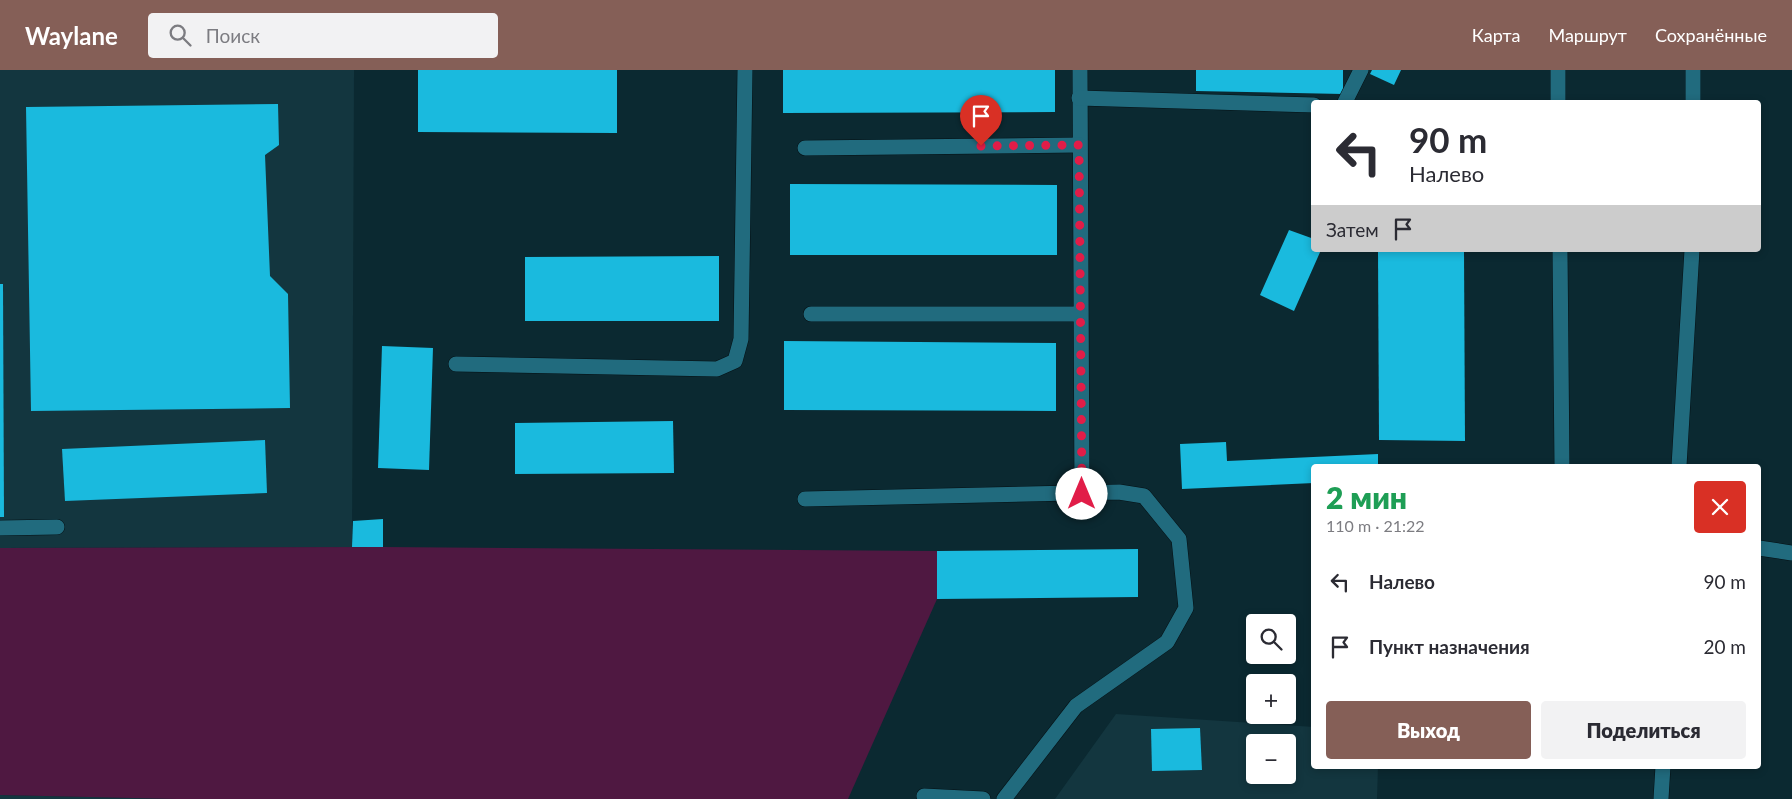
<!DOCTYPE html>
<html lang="ru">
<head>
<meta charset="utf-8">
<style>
	body { margin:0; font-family:Lato,sans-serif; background:#f2f2f3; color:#2b2b33; height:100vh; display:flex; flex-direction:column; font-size:19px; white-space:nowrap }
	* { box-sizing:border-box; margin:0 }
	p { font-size:16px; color:#7c7c81 }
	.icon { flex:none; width:28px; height:28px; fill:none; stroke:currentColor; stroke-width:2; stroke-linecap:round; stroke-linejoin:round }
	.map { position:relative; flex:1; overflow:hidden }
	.drawer { position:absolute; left:1311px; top:394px; width:450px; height:305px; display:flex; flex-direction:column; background:#fff; border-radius:5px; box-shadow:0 2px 8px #0003 }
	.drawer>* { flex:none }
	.banner { position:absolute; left:1311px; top:30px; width:450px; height:152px; border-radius:5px; box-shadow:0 2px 8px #0003; background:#fff; color:#2b2b33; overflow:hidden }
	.controls { position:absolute; left:1246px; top:544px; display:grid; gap:10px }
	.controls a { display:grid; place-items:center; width:50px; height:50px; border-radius:5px; background:#fff; box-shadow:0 2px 8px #0003; font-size:25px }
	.pin { position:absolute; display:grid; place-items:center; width:42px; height:42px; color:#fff; margin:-51px -21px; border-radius:50% 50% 50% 0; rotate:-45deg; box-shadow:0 0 5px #0007 }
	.pin .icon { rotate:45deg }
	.me { position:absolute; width:55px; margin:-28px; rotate:0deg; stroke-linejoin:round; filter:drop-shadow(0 0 4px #0008) }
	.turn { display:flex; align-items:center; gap:18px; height:105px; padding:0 15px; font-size:22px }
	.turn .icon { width:65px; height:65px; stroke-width:2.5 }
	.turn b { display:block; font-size:35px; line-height:42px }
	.then { display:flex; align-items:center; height:48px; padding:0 15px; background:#0003; gap:10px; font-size:19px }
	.round { display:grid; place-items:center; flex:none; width:52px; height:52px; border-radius:5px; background:#f2f2f3 }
	.overview { display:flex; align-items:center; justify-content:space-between; height:85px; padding:0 15px }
	h1 { font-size:30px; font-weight:800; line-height:38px; color:#1e9e55 }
	.button { display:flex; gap:10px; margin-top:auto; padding:10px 15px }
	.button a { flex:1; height:58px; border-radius:5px; background:#855f57; color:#fff; font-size:20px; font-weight:800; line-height:58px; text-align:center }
	.button a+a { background:#f2f2f3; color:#2b2b33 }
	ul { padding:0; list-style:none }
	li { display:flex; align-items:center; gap:15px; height:65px; padding:0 15px }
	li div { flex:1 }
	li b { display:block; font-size:19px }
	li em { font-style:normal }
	header { display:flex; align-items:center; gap:30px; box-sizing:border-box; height:70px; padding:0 25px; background:#855f57; color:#fff }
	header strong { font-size:24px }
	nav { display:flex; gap:28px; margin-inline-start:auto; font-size:18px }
	.search { width:350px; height:45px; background:#f2f2f3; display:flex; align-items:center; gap:12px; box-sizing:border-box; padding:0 18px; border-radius:5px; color:#7c7c81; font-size:19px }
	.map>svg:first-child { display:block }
</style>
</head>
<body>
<header>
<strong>Waylane</strong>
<div class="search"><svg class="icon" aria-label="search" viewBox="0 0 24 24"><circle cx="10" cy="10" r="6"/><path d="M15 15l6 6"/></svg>Поиск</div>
<nav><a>Карта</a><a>Маршрут</a><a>Сохранённые</a></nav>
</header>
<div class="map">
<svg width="1792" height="729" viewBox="0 0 1792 729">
	<rect width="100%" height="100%" fill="#0b2931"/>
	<g fill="#13363f" fill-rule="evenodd">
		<polygon points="0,0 354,0 352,477 0,478"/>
		<path d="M1116,644L1314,657V696H1378L1377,729H1055ZM1255,672H1288V705H1255Z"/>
		<polygon points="0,725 176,729 0,729"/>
	</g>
	<polygon fill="#4f1841" points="383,477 937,481 937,529 848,729 176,729 0,725 0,478"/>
	<g fill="#1abade">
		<polygon points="418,0 617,0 617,63 418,62"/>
		<polygon points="783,0 1055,0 1055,42 783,43"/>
		<polygon points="1196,0 1343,0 1343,24 1196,21"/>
		<polygon points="1372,0 1401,0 1394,15 1370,4"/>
		<polygon points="278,34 279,75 265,85 270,206 288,224 290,338 31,341 26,37"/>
		<polygon points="790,114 1057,115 1057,185 790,185"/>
		<polygon points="1289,160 1314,169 1314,180 1321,180 1294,241 1260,225"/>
		<polygon points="1378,180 1464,180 1465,371 1379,370"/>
		<polygon points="719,186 719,251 525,251 525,187"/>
		<polygon points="0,214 3,214 4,447 0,447"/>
		<polygon points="784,271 1056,273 1056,341 784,340"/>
		<polygon points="382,276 433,278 429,400 378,398"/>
		<polygon points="673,351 674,403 515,404 515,353"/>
		<polygon points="265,370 267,423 65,431 62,379"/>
		<polygon points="1226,372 1227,391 1378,384 1378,396 1314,396 1314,413 1182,419 1180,374"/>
		<polygon points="383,449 383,477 352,477 353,451"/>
		<polygon points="1138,479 1138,527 937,529 937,481"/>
		<polygon points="1200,658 1202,700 1152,701 1151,659"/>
	</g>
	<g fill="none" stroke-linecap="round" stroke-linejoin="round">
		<defs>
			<g id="minor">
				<polyline points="1080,0 1082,424"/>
				<polyline points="1558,0 1558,32"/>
				<polyline points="1079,28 1314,35"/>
				<polyline points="1345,32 1361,0"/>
				<polyline points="1693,32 1693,0"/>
				<polyline points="805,78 1079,75"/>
				<polyline points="1560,180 1562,396"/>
				<polyline points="811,244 1080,244"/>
				<polyline points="456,294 717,299 735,291 741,269 745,0"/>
				<polyline points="1679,396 1692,180"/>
				<polyline points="805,429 1119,422 1144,426 1179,469 1186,538 1167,572 1076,636 1004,729"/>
				<polyline points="0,458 57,457"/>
				<polyline points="1759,478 1792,483"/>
				<polyline points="924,726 983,729"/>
				<polyline points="1661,729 1663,696"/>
			</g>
		</defs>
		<use href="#minor" stroke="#051014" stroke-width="16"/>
		<use href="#minor" stroke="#216b7e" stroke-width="15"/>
	</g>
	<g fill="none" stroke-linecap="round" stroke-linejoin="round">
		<polyline stroke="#e11d48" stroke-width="9" stroke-dasharray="0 16.2" points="981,76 1079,75 1082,424"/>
	</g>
</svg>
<div class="controls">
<a><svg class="icon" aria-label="search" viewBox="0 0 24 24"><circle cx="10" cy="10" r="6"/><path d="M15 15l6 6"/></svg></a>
<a>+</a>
<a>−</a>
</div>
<div class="pin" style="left:981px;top:76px;background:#d93025"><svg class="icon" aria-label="arrive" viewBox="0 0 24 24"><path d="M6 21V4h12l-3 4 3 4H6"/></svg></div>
<svg class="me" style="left:1082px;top:424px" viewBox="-20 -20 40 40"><circle r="19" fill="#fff"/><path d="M0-13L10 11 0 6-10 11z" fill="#e11d48"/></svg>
<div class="banner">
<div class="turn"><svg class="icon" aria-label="left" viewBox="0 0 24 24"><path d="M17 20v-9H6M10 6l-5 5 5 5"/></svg><div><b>90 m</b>Налево</div></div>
<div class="then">Затем<svg class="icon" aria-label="arrive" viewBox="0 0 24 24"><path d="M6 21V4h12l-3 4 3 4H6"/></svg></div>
</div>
<section class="drawer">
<div class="overview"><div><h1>2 мин</h1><p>110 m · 21:22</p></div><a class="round" style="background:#d93025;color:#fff"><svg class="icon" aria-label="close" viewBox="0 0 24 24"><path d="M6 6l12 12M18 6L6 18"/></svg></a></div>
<ul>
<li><svg class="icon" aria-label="left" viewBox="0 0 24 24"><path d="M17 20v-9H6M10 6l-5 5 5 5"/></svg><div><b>Налево</b></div><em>90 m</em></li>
<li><svg class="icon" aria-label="arrive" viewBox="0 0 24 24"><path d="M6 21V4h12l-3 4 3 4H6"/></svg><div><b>Пункт назначения</b></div><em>20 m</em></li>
</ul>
<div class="button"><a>Выход</a><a>Поделиться</a></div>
</section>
</div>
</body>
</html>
